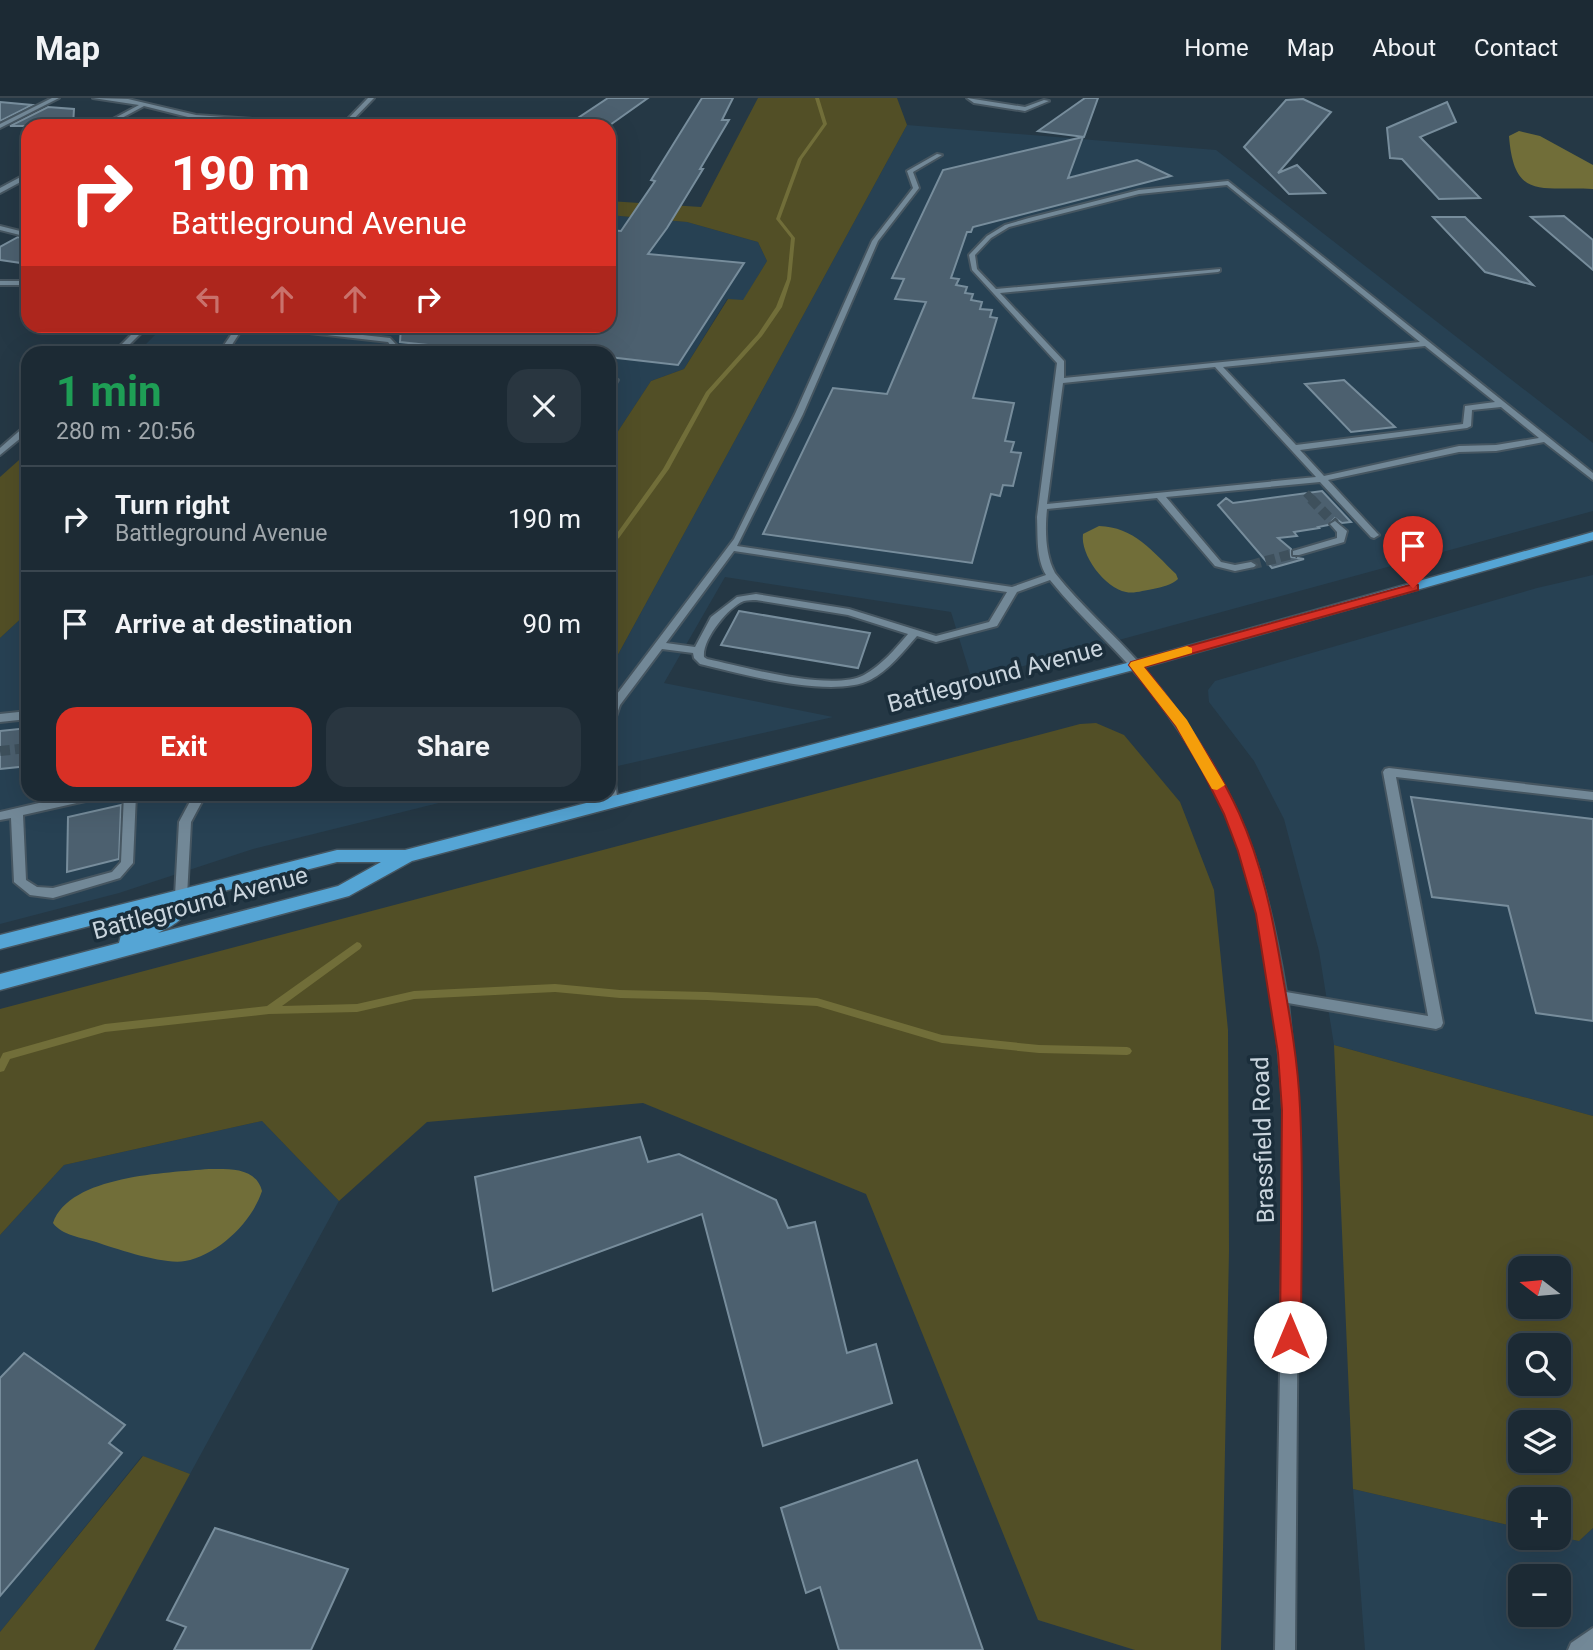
<!DOCTYPE html>
<html lang="en">
<head>
<meta charset="utf-8">
<style>
	body { margin:0; font-family:Roboto,sans-serif; background:#293640; color:#f1f3f6; height:100vh; display:flex; flex-direction:column; font-size:26px; white-space:nowrap }
	* { box-sizing:border-box; margin:0 }
	p { font-size:23px; color:#a0a7ac }
	.icon { flex:none; width:38px; height:38px; fill:none; stroke:currentColor; stroke-width:2; stroke-linecap:round; stroke-linejoin:round }
	.map { position:relative; flex:1; overflow:hidden }
	.sheet { position:absolute; left:21px; top:248px; width:595px; height:455px; display:flex; flex-direction:column; background:#1c2a34; border-radius:21px; box-shadow:0 7px 28px #0002,0 0 0 2px #3a464f }
	.sheet>* { flex:none }
	.top-card { position:absolute; left:21px; top:21px; width:595px; height:214px; border-radius:21px; box-shadow:0 7px 28px #0002,0 0 0 2px #3a464f; background:#d93025; color:#fff; overflow:hidden }
	.needle { width:46px; rotate:286deg }
	.tools { position:absolute; left:1508px; top:1158px; display:grid; gap:14px }
	.tools a { display:grid; place-items:center; width:63px; height:63px; border-radius:14px; background:#1c2a34; box-shadow:0 7px 28px #0002,0 0 0 2px #3a464f; font-size:35px }
	.pin { position:absolute; display:grid; place-items:center; width:60px; height:60px; color:#fff; margin:-72px -30px; border-radius:50% 50% 50% 0; rotate:-45deg; box-shadow:0 0 7px #0007 }
	.pin .icon { rotate:45deg }
	.me { position:absolute; width:77px; margin:-38px; rotate:0deg; stroke-linejoin:round; filter:drop-shadow(0 0 5px #0008) }
	.turn { display:flex; align-items:center; gap:24px; height:147px; padding:0 35px; font-size:32px }
	.turn .icon { width:91px; height:91px; stroke-width:2.5 }
	.turn b { display:block; font-size:49px; line-height:60px }
	.lanes { display:flex; align-items:center; height:66px; padding:0 35px; background:#0003; justify-content:center; gap:35px; direction:ltr }
	.lanes .off { opacity:.35 }
	.round { display:grid; place-items:center; flex:none; width:74px; height:74px; border-radius:21px; background:#293640 }
	.summary { display:flex; align-items:center; justify-content:space-between; height:119px; padding:0 35px }
	h1 { font-size:42px; font-weight:700; line-height:52px; color:#1e9e55 }
	.cta { display:flex; gap:14px; margin-top:auto; padding:14px 35px }
	.cta a { flex:1; height:80px; border-radius:21px; background:#d93025; color:#fff; font-size:28px; font-weight:700; line-height:80px; text-align:center }
	.cta a+a { background:#293640; color:#f1f3f6 }
	ul { padding:0; list-style:none }
	li { display:flex; align-items:center; gap:21px; height:105px; padding:0 35px; border-top:2px solid #3a464f }
	li div { flex:1 }
	li b { display:block; font-size:26px }
	li em { font-style:normal }
	header { display:flex; align-items:center; gap:42px; box-sizing:border-box; height:98px; padding:0 35px; background:#1c2a34; border-bottom:2px solid #3a464f }
	header strong { font-size:33px }
	nav { display:flex; gap:38px; margin-inline-start:auto; font-size:24px }
	.map>svg:first-child { display:block }
</style>
</head>
<body>
<header>
<strong>Map</strong>
<nav><a>Home</a><a>Map</a><a>About</a><a>Contact</a></nav>
</header>
<div class="map">
<svg width="1593" height="1552" viewBox="0 0 1593 1552">
	<rect width="100%" height="100%" fill="#253845"/>
	<g fill="#274153" fill-rule="evenodd">
		<polygon points="907,27 1216,52 1593,345 1593,413 972,582 951,514 725,479 664,585 833,619 609,670 609,573"/>
		<polygon points="609,117 687,124 758,144 767,163 743,203 727,201 684,271 651,283 609,347 609,256 136,256 164,228 609,228"/>
		<polygon points="1593,477 1593,1018 1334,947 1319,853 1284,721 1254,663 1209,604 1208,592 1215,583 1537,490"/>
		<polygon points="28,514 28,696 471,697 253,751 119,795 0,826 0,540"/>
		<polygon points="262,1023 339,1103 190,1376 142,1358 0,1534 0,1137 64,1067"/>
		<path d="M1353,1391L1521,1430V1440L1559,1439L1579,1443L1593,1430V1552H1365ZM1521,1479H1559V1517H1521Z"/>
	</g>
	<g fill="#524f26" fill-rule="evenodd">
		<polygon points="758,0 897,0 907,27 609,573 609,347 651,283 684,271 728,201 743,202 767,163 758,144 687,124 609,117 609,103 701,109"/>
		<polygon points="28,354 28,514 0,540 0,379"/>
		<polygon points="1096,625 1124,637 1180,704 1214,792 1228,932 1229,1153 1221,1552 1135,1552 1038,1522 866,1096 643,1005 427,1024 339,1103 262,1023 64,1067 0,1137 0,911 1080,626"/>
		<path d="M1334,947L1593,1018V1430L1579,1443L1559,1439V1402H1521V1430L1353,1391ZM1521,1171H1559V1209H1521ZM1521,1248H1559V1286H1521ZM1521,1325H1559V1363H1521Z"/>
		<polygon points="143,1358 190,1376 94,1552 0,1552 0,1534"/>
	</g>
	<g fill="#716e39">
		<path d="M1519,33L1540,38L1593,67V91C1541,88 1514,103 1509,38Z"/>
		<path d="M1099,428C1134,429 1152,453 1176,476L1178,481C1172,487 1162,489 1153,491C1145,492 1134,496 1126,494C1105,490 1080,457 1083,436Z"/>
		<path d="M209,1071C229,1071 256,1069 262,1093C252,1124 218,1157 185,1163C164,1167 117,1151 96,1144C83,1140 61,1137 53,1125C70,1077 167,1075 209,1071Z"/>
	</g>
	<g fill="none" stroke-linecap="round" stroke-linejoin="round">
		<g fill="#716e39" fill-rule="evenodd">
			<polygon points="815,0 819,0 827,26 802,61 780,121 795,140 791,181 782,209 762,238 710,296 669,371 619,440 609,447 609,442 615,438 663,371 706,294 758,236 776,209 787,181 791,140 776,121 798,61 823,26"/>
			<polygon points="357,844 360,845 362,848 360,851 282,908 357,906 414,893 555,886 620,892 707,894 817,900 942,937 1039,947 1127,949 1130,950 1132,953 1130,956 1127,957 1039,955 942,945 817,908 707,902 620,900 555,894 414,901 357,914 269,916 105,934 10,961 4,973 0,974 0,961 3,955 105,926 267,908"/>
		</g>
	</g>
	<g fill="#4c606f" stroke="#778d9c" stroke-width="2">
		<polygon points="608,0 648,0 610,27 575,22"/>
		<polygon points="702,0 733,0 722,22 729,22 700,71 703,71 667,130 648,156 744,165 678,267 609,259 609,256 512,256 400,244 401,228 609,228 609,132 621,133 655,83 651,82"/>
		<polygon points="1085,0 1098,0 1084,39 1038,33"/>
		<polygon points="1303,1 1331,14 1278,75 1297,67 1325,95 1289,96 1244,49 1286,2"/>
		<polygon points="0,4 32,7 0,23"/>
		<polygon points="1447,4 1456,24 1420,39 1480,100 1439,101 1402,61 1390,60 1387,30"/>
		<polygon points="48,9 74,11 73,28 10,28"/>
		<polygon points="1083,39 1068,80 1137,62 1171,78 973,129 971,134 967,134 951,180 959,181 956,187 967,189 965,195 973,196 971,202 982,204 980,211 992,212 990,219 997,220 973,300 1014,305 1005,343 1014,344 1011,354 1021,355 1013,388 1003,387 1000,398 991,396 972,465 763,436 833,290 887,296 926,204 895,201 904,181 892,180 943,72"/>
		<polygon points="1564,118 1593,142 1593,172 1531,119"/>
		<polygon points="1433,119 1465,119 1533,187 1485,174"/>
		<polygon points="18,139 28,141 28,166 0,162 0,149"/>
		<polygon points="1344,282 1395,329 1351,334 1305,286"/>
		<polygon points="1322,393 1351,424 1342,425 1335,420 1328,427 1318,429 1319,430 1294,434 1297,438 1278,440 1291,451 1291,459 1304,461 1272,470 1218,407 1226,400 1233,405"/>
		<polygon points="739,513 870,535 858,570 721,547"/>
		<polygon points="28,630 28,668 0,671 0,633"/>
		<polygon points="1411,699 1593,721 1593,923 1536,915 1508,808 1432,799"/>
		<polygon points="121,707 119,761 67,774 68,719"/>
		<polygon points="640,1039 648,1064 679,1056 776,1102 788,1130 815,1124 847,1255 876,1246 892,1305 763,1348 702,1116 493,1193 475,1079"/>
		<polygon points="24,1255 125,1327 109,1345 122,1355 0,1498 0,1280"/>
		<polygon points="917,1362 983,1552 839,1552 820,1489 806,1495 781,1410"/>
		<polygon points="215,1430 348,1471 311,1552 174,1552 186,1529 167,1522"/>
	</g>
	<g fill="none" stroke-linecap="round" stroke-linejoin="round">
		<polyline stroke="#3e505c" stroke-width="8" stroke-dasharray="8 3.5" stroke-linecap="butt" points="1306,395 1313,402"/>
		<g stroke="#3e505c" stroke-width="10" stroke-dasharray="10 5" stroke-linecap="butt">
			<polyline points="1311,401 1335,426"/>
			<polyline points="1251,467 1296,455"/>
			<polyline points="0,653 28,650"/>
		</g>
		<defs>
			<g id="minor">
				<polygon points="52,0 59,0 0,30 0,26"/>
				<polygon points="93,0 128,1 196,17 306,25 303,28 297,28 298,26 196,21 144,8 107,28 100,28 139,7"/>
				<polygon points="368,0 374,0 347,28 341,28"/>
				<polygon points="967,0 1025,9 1044,2 1049,3 1025,13 974,5"/>
				<path d="M937,56L942,57L913,74L919,90L878,143L803,316L737,448L1012,489L1046,477C1036,460 1038,439 1037,419L1057,265L972,172L969,157L987,138L1005,127L1029,120L1139,92L1228,83L1593,375V382L1544,344L1496,353L1459,354L1328,382L1377,435L1379,437L1374,440L1371,439L1320,384L1166,399L1221,464L1235,467L1251,464L1256,467L1254,469L1235,473L1215,468L1157,400L1047,411C1045,431 1045,457 1055,475C1081,508 1114,536 1142,568C1187,622 1228,683 1251,749C1268,796 1278,845 1286,894L1428,918L1383,674L1385,671L1389,670L1593,694V702L1396,679L1443,925L1441,929L1436,931L1288,905L1296,983L1299,1051L1295,1552H1275L1284,1051C1284,999 1279,949 1272,898C1264,838 1252,775 1227,719C1208,675 1182,634 1153,596C1122,555 1082,522 1050,482L1017,494L997,528L936,544L917,538C903,554 889,572 870,582C832,601 741,576 700,566L694,560L693,555L662,551L620,607L614,624L609,628V608L611,604L734,441L795,316L872,143L913,90L907,73ZM1227,87L1420,244L1064,280V263L1000,195L1218,174L1220,173V171L996,191L977,171L975,157L991,140L1009,129L1139,96ZM1425,248L1495,304L1465,308L1463,326L1296,347L1223,269ZM1215,269L1316,379L1047,406L1063,285ZM1501,309L1539,340L1496,347L1459,348L1324,378L1300,352L1467,330L1471,328L1472,312ZM734,453L1007,494L989,524L936,538L849,511L756,496L737,499L711,519L695,549L666,545ZM756,502L848,517L908,536C895,551 882,567 864,577C831,594 745,569 707,561L704,559C702,542 728,509 744,503C748,502 752,502 756,502Z"/>
				<polygon points="28,75 28,80 0,95 0,90"/>
				<polygon points="0,128 28,135 28,139 0,132"/>
				<rect x="0" y="183" width="28" height="4"/>
				<polygon points="140,228 148,228 120,256 112,256"/>
				<polygon points="237,228 244,228 226,256 218,256"/>
				<polygon points="262,228 281,228 390,240 405,256 397,256 388,244 266,230"/>
				<polygon points="609,279 618,282 612,292 609,292"/>
				<polygon points="25,328 28,328 28,334 0,357 0,350"/>
				<polygon points="1335,423 1347,433 1344,444 1299,457 1293,457 1293,453 1337,440 1337,434 1330,426"/>
				<polygon points="28,613 28,621 0,624 0,616"/>
				<polygon points="609,681 615,685 618,704 612,708 608,707 605,696 609,696"/>
				<polygon points="78,696 104,696 99,700 23,717 26,782 37,789 53,790 112,774 121,764 124,696 136,696 133,765 120,780 53,800 30,797 14,784 11,720 0,722 0,714"/>
				<polygon points="194,696 206,696 191,724 187,798 185,801 177,801 175,798 179,724"/>
				<polygon points="1593,1530 1593,1552 1568,1552 1571,1545"/>
			</g>
			<path id="major" d="M1593,434V442L1141,570L412,763L349,798L0,892V876L119,845L121,837L164,816L171,807L0,851V837L337,752H405L1131,564ZM337,764H381L338,788L158,835C174,827 187,821 189,802Z"/>
		</defs>
		<use href="#minor" stroke="#465661" stroke-width="4"/>
		<use href="#major" stroke="#465661" stroke-width="3"/>
		<use href="#minor" fill="#728897" fill-rule="evenodd"/>
		<use href="#major" fill="#55a5d5" fill-rule="evenodd"/>
	</g>
	<path fill="#d93025" stroke="#8d1f18" stroke-width="2" d="M1413,486L1418,487V492L1144,569C1181,615 1214,661 1239,715C1262,766 1273,820 1282,874C1290,919 1298,964 1300,1010C1304,1086 1301,1163 1301,1239L1298,1246L1290,1249L1283,1246L1280,1239L1282,1012L1278,955L1256,816L1238,753L1224,716L1202,672L1176,628L1129,567L1131,564Z"/>
	<polygon fill="#f59e0b" points="1187,548 1192,550 1192,555 1144,569 1187,622 1225,687 1217,692 1212,691 1176,628 1129,567 1131,564"/>
	<g text-anchor="middle" dominant-baseline="central" stroke-width="7" stroke-linejoin="round" paint-order="stroke">
		<g font-size="24" fill="#cad5de" stroke="#1b2e3b">
			<text transform="translate(995 578) rotate(-15)">Battleground Avenue</text>
			<text transform="translate(200 805) rotate(-15)">Battleground Avenue</text>
			<text transform="translate(1263 1042) rotate(-92)">Brassfield Road</text>
		</g>
	</g>
</svg>
<div class="tools">
<a><svg class="needle" viewBox="-14 -14 28 28"><path d="M0-13l5 13h-10z" fill="#e53935"/><path d="M0 13l5-13h-10z" fill="#a0a7ac"/></svg></a>
<a><svg class="icon" aria-label="search" viewBox="0 0 24 24"><circle cx="10" cy="10" r="6"/><path d="M15 15l6 6"/></svg></a>
<a><svg class="icon" aria-label="layers" viewBox="0 0 24 24"><path d="M12 4l9 5-9 5-9-5zM3 14l9 5 9-5"/></svg></a>
<a>+</a>
<a>−</a>
</div>
<div class="pin" style="left:1413px;top:490px;background:#d93025"><svg class="icon" aria-label="arrive" viewBox="0 0 24 24"><path d="M6 21V4h12l-3 4 3 4H6"/></svg></div>
<svg class="me" style="left:1290px;top:1239px" viewBox="-20 -20 40 40"><circle r="19" fill="#fff"/><path d="M0-13L10 11 0 6-10 11z" fill="#d93025"/></svg>
<div class="top-card">
<div class="turn"><svg class="icon" aria-label="right" viewBox="0 0 24 24"><path d="M7 20v-9h11M14 6l5 5-5 5"/></svg><div><b>190 m</b>Battleground Avenue</div></div>
<div class="lanes"><svg class="icon off" aria-label="left" viewBox="0 0 24 24"><path d="M17 20v-9H6M10 6l-5 5 5 5"/></svg><svg class="icon off" aria-label="ahead" viewBox="0 0 24 24"><path d="M12 20V5M6 11l6-6 6 6"/></svg><svg class="icon off" aria-label="ahead" viewBox="0 0 24 24"><path d="M12 20V5M6 11l6-6 6 6"/></svg><svg class="icon" aria-label="right" viewBox="0 0 24 24"><path d="M7 20v-9h11M14 6l5 5-5 5"/></svg></div>
</div>
<section class="sheet">
<div class="summary"><div><h1>1 min</h1><p>280 m · 20:56</p></div><a class="round"><svg class="icon" aria-label="close" viewBox="0 0 24 24"><path d="M6 6l12 12M18 6L6 18"/></svg></a></div>
<ul>
<li><svg class="icon" aria-label="right" viewBox="0 0 24 24"><path d="M7 20v-9h11M14 6l5 5-5 5"/></svg><div><b>Turn right</b><p>Battleground Avenue</p></div><em>190 m</em></li>
<li><svg class="icon" aria-label="arrive" viewBox="0 0 24 24"><path d="M6 21V4h12l-3 4 3 4H6"/></svg><div><b>Arrive at destination</b></div><em>90 m</em></li>
</ul>
<div class="cta"><a>Exit</a><a>Share</a></div>
</section>
</div>
</body>
</html>
